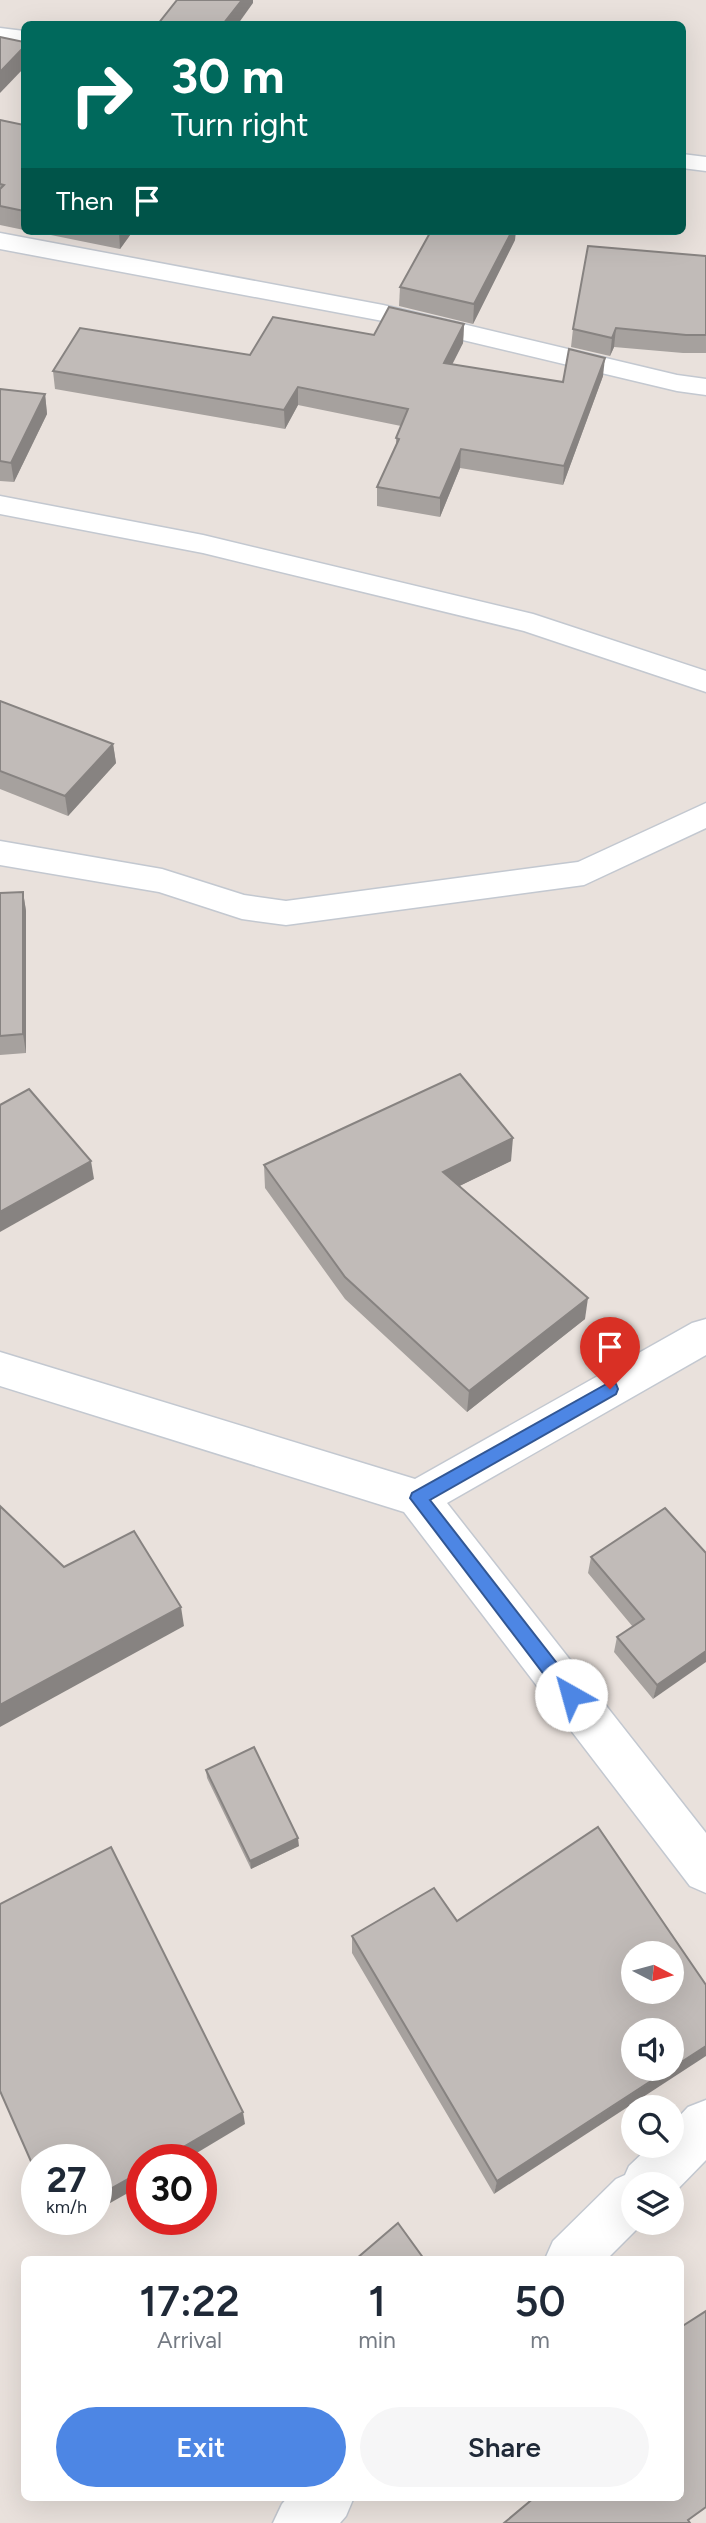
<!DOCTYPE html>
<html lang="en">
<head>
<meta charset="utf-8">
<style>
	body { margin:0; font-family:Figtree,sans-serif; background:#f6f6f7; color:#1f2937; height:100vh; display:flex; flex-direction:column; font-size:26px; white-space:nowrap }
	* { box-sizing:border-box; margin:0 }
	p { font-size:23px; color:#747a83 }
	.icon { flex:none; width:38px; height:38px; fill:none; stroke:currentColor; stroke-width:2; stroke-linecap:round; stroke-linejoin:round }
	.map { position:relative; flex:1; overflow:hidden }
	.side { position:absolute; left:21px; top:2256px; width:663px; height:245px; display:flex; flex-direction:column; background:#fff; border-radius:10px; box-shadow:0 7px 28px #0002 }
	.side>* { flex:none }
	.banner { position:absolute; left:21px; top:21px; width:665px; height:214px; border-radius:10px; box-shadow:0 7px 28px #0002; background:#00695c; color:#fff; overflow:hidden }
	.needle { width:46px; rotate:96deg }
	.tools { position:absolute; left:621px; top:1941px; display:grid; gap:14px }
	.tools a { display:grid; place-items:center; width:63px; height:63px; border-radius:50%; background:#fff; box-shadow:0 7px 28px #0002; font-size:35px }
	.speed { position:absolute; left:21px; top:2144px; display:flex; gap:14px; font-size:35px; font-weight:700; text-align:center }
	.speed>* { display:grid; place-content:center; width:91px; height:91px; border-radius:50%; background:#fff; box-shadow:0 7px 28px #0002; line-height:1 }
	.speed small { font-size:18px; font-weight:400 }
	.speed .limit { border:10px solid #d22; background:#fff; color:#111 }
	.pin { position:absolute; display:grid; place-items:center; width:60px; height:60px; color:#fff; margin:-72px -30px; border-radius:50% 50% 50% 0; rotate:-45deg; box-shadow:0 0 7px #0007 }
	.pin .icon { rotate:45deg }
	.me { position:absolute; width:77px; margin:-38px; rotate:322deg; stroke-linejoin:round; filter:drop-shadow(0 0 5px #0008) }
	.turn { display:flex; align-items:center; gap:24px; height:147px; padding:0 35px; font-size:32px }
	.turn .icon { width:91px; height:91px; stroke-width:2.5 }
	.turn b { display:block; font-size:49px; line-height:60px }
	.then { display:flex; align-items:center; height:66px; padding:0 35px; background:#0003; gap:14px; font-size:26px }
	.eta { display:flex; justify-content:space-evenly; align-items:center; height:119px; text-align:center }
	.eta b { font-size:42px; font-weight:600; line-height:49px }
	.action { display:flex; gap:14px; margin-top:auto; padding:14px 35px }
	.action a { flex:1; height:80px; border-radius:42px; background:#4d86e4; color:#fff; font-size:28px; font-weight:600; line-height:80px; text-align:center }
	.action a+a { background:#f6f6f7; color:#1f2937 }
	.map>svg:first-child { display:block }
</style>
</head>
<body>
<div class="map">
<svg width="706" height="2523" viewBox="0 0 706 2523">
	<rect width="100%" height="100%" fill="#e9e1dc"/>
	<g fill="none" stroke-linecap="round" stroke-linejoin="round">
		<defs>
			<g id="minor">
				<polygon points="0,28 24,31 24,45 0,42"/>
				<polygon points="682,154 706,157 706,171 682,168"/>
				<polygon points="0,233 383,305 677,375 706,379 706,395 677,391 383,321 0,249"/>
				<polygon points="0,496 203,535 533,614 706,671 706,692 524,631 203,553 0,514"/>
				<polygon points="706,803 706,828 584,885 286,925 242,919 159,892 0,865 0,841 162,869 244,895 286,901 578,862"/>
				<polygon points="706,1319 706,1355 447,1503 706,1833 706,1893 690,1886 404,1512 0,1386 0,1352 415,1479 692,1323"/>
				<polygon points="706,2100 706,2160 672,2195 672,2184 634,2184 634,2222 644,2222 607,2259 545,2259 553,2241 616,2179 625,2175 629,2166 650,2146 672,2146 672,2124 688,2107"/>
				<polygon points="288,2497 354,2497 346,2516 340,2523 273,2523 282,2504"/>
			</g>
		</defs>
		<use href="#minor" stroke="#c3c8d0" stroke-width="3"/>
		<use href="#minor" fill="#fff" fill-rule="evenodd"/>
	</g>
	<g fill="#a6a19e">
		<polygon points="0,120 24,125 24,230 0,225"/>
		<polygon points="31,231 133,231 120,249"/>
		<polygon points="515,240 473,324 399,306 400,287"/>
		<polygon points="706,256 706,353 683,353 614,347 610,356 571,347 573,329"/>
		<polygon points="464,324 463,343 452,365 563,382 603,376 563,485 460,468 440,517 377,506 377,487 396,446 396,438 401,426 298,405 285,429 55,389 53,371 250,355 374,335"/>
		<polygon points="0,389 45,394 47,414 14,482 0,481"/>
		<polygon points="0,701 113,744 116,763 68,816 0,789"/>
		<polygon points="23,892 26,911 26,1053 0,1055 0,893"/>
		<polygon points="511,1161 459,1186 585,1319 467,1412 345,1299 265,1188 264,1165"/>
		<polygon points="706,1553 653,1699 614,1652 617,1637 633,1627 588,1573 591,1557"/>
		<polygon points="206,1770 299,1846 251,1869 207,1778"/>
		<polygon points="598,1827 494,2194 352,1953 352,1936 457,1921"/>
	</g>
	<g fill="#878381">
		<polygon points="242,0 253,0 253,3 238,24 223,24"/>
		<polygon points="24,47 24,68 0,93 0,72"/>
		<polygon points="119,231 133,231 120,249"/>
		<polygon points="512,231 516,231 515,240 473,324 474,304"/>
		<polygon points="464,324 463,343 443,382 444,363"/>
		<polygon points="616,328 614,347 610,356 612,338"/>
		<polygon points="605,358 603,376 563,485 564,466"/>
		<polygon points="298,387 298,405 285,429 284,410"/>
		<polygon points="45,394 47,414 14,482 11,463"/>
		<polygon points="461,449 460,468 440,517 440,498"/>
		<polygon points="113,744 116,763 68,816 65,796"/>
		<polygon points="23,892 26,911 26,1053 23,1034"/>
		<polygon points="513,1138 511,1161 441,1195 443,1172"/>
		<polygon points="91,1161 94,1179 0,1232 0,1212"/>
		<polygon points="588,1298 585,1319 467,1412 469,1391"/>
		<polygon points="181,1607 184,1626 0,1727 0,1705"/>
		<polygon points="706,1651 706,1662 653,1699 657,1685"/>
		<polygon points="298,1838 299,1846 251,1869 250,1861"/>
		<polygon points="706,2046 706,2056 494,2194 497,2181"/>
		<polygon points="243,2112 245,2124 185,2160 161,2160"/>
		<polygon points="142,2171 142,2185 96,2211 96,2197"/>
		<polygon points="58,2219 83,2219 62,2231 57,2220"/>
	</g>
	<g fill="#c1bbb8" stroke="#878381" stroke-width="2" fill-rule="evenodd">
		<polygon points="177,0 242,0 223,24 158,24"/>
		<polygon points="0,37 24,42 24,47 0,72"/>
		<polygon points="0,120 24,125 24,211 0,206 0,189 4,185 0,184"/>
		<polygon points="431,231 512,231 474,304 400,287"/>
		<polygon points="588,246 706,256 706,335 686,335 616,328 612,338 573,329"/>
		<polygon points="389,307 464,324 444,363 563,382 569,349 605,358 564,466 461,449 440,498 377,487 399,439 396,438 408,409 298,387 284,410 53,371 80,328 250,355 273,317 374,335"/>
		<polygon points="0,389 45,394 11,463 0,461"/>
		<polygon points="0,701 113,744 65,796 0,771"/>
		<polygon points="23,892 23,1034 0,1036 0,893"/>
		<polygon points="460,1074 513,1138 443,1172 588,1298 469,1391 345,1277 264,1165"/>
		<polygon points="29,1089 91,1161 0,1212 0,1105"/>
		<polygon points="0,1506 64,1567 134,1531 181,1607 0,1705"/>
		<polygon points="665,1508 706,1553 706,1651 657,1685 617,1637 644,1619 591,1557"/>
		<polygon points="254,1747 298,1838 250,1861 206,1770"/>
		<path d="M598,1827L706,1985V2046L672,2068V2030H634V2068H671L497,2181L352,1936L434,1888L457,1921ZM634,1953H672V1992H634Z"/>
		<polygon points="111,1847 243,2112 161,2160 142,2160 142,2171 96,2197 96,2160 37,2160 37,2175 0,2091 0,1904"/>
		<polygon points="398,2223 424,2259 356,2259"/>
		<polygon points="706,2311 706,2507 688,2520 690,2523 504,2523 535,2497 681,2497 681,2327"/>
	</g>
	<polygon fill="#4d86e4" stroke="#325794" stroke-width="2" points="610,1382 616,1384 618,1389 616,1394 430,1500 577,1689 580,1695 577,1701 571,1704 564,1701 410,1498 412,1493"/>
</svg>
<div class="tools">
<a><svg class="needle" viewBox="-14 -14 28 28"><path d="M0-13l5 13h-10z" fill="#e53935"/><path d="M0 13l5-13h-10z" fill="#747a83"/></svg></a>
<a><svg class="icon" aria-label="sound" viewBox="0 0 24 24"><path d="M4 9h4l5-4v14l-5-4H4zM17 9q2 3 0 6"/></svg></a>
<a><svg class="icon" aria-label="search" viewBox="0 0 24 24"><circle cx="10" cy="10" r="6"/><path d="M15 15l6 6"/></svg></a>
<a><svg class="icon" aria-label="layers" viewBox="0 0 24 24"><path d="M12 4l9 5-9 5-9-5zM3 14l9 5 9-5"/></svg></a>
</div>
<div class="speed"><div>27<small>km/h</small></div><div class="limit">30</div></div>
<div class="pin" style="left:610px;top:1389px;background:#d93025"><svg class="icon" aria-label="arrive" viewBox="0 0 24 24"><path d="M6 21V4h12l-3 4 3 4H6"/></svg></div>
<svg class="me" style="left:571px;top:1695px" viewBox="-20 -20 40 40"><circle r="19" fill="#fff"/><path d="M0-13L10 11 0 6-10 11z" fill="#4d86e4"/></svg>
<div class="banner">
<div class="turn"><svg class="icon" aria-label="right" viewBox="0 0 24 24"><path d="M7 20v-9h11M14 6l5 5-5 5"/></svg><div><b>30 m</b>Turn right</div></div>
<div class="then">Then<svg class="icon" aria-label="arrive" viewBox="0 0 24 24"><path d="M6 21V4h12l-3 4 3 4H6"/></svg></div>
</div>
<section class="side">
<div class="eta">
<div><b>17:22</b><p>Arrival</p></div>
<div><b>1</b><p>min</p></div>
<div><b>50</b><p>m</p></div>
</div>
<div class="action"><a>Exit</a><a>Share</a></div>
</section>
</div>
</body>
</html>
